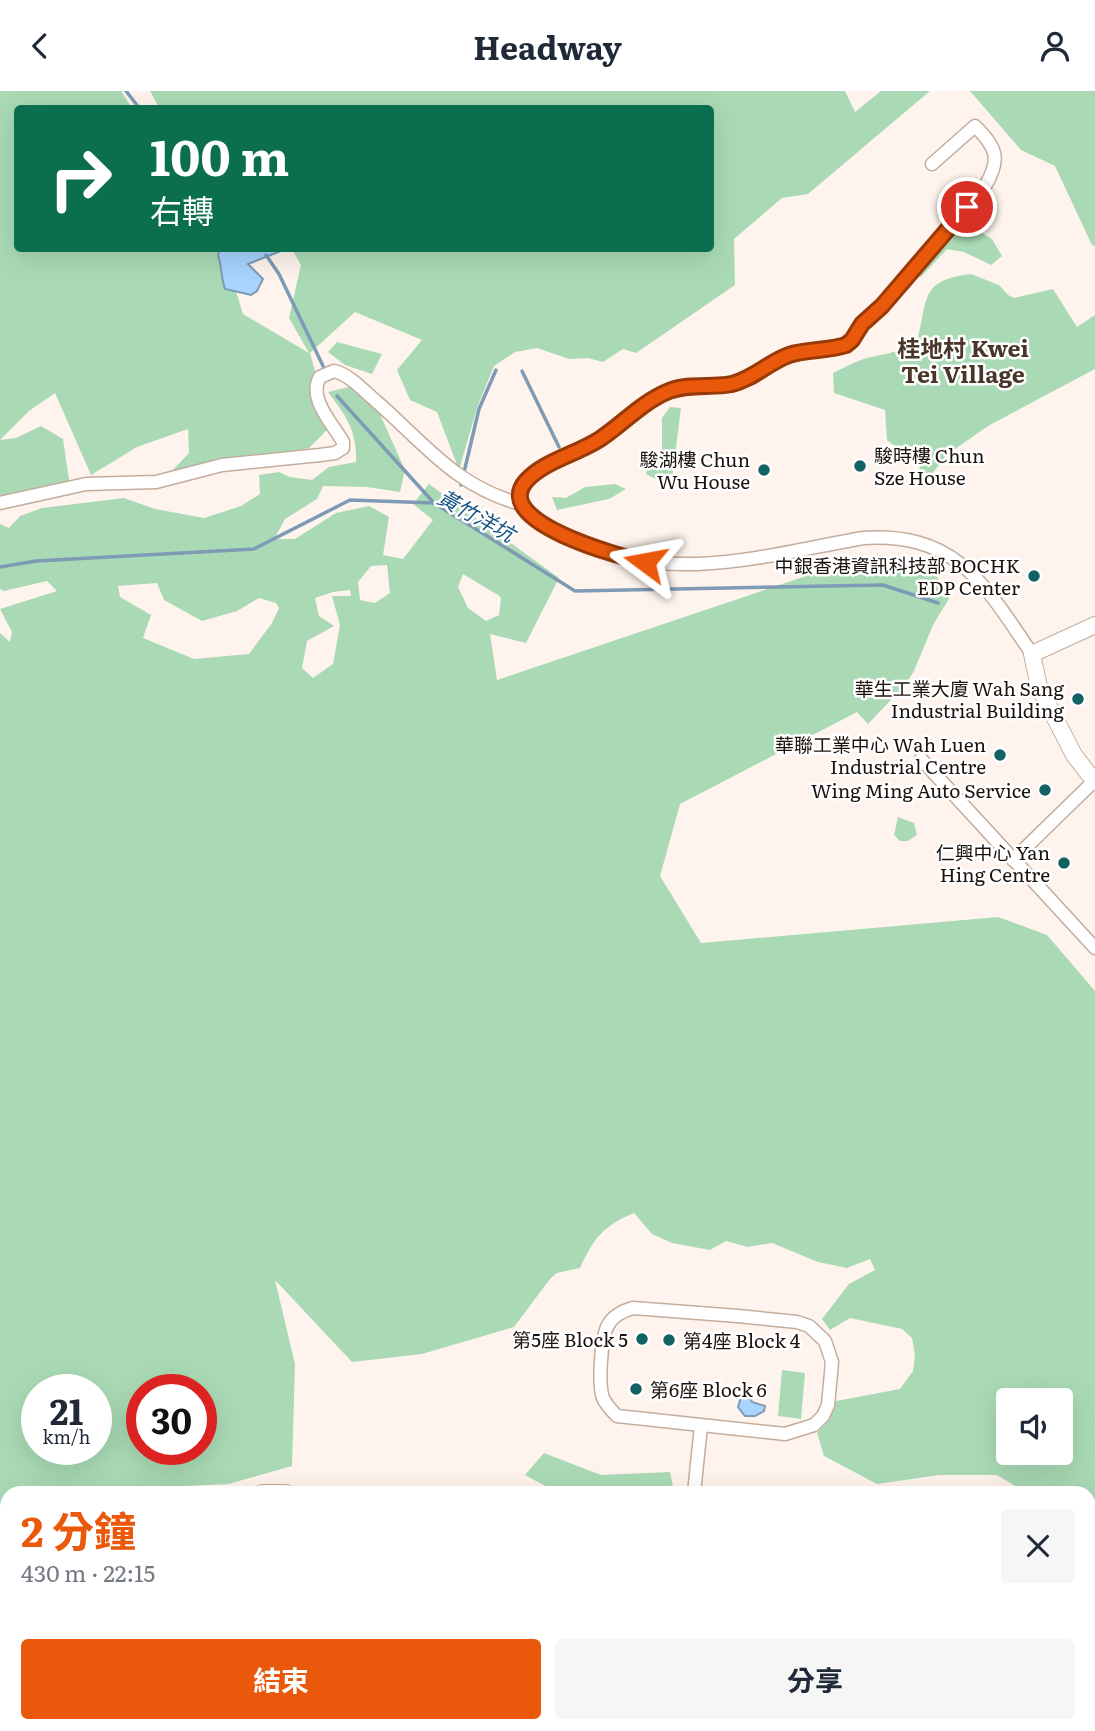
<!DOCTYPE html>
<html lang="zh-TW">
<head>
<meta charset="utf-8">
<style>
	body { margin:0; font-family:Literata,"Noto Sans TC",serif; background:#f6f6f7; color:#1f2937; height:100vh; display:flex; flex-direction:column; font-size:26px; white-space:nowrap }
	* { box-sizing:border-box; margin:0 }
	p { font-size:23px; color:#747a83 }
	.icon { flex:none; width:38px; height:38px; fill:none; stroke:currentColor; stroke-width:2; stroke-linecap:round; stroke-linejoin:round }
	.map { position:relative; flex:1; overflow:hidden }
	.drawer { position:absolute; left:0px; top:1395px; width:1096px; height:247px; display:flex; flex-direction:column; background:#fff; border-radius:21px 21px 0 0; box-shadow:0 7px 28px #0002 }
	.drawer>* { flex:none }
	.hud { position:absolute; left:14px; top:14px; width:700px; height:147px; border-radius:7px; box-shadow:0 7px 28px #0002; background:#0b6e4f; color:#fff; overflow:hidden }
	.fabs { position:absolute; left:996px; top:1297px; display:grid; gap:14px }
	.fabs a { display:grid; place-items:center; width:77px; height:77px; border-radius:7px; background:#fff; box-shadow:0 7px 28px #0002; font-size:35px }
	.speed { position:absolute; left:21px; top:1283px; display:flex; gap:14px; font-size:35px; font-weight:700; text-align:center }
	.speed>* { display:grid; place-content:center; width:91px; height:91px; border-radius:50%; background:#fff; box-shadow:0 7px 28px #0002; line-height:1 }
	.speed small { font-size:18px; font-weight:400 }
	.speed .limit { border:10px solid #d22; background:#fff; color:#111 }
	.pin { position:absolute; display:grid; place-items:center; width:60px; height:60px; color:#fff; margin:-30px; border:4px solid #fff; border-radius:50%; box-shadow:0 2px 7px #0007 }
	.me { position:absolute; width:77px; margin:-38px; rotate:283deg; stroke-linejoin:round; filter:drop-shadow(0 0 5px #0008) }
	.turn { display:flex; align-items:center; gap:24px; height:147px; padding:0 21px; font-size:32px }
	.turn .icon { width:91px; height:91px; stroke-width:2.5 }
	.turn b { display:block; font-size:49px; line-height:60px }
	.round { display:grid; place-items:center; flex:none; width:74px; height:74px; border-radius:7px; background:#f6f6f7 }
	.overview { display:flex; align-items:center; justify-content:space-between; height:119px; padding:0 21px }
	h1 { font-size:42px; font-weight:700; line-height:52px; color:#ea580c }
	.primary-button { display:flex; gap:14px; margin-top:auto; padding:14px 21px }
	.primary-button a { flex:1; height:80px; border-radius:7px; background:#ea580c; color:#fff; font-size:28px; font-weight:700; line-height:80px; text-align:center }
	.primary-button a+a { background:#f6f6f7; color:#1f2937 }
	header { display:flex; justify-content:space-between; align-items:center; height:91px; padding:0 21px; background:#fff; font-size:32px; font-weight:700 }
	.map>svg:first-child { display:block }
</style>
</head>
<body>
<header><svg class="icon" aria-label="back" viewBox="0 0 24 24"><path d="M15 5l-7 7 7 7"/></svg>Headway<svg class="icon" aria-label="person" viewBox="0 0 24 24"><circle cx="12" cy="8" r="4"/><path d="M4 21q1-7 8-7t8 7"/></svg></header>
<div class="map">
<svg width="1095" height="1640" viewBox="0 0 1095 1640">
	<rect width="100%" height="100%" fill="#fef4ed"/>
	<polygon fill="#fbe8db" points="626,1634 803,1635 803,1640 633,1640 625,1637"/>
	<g fill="#a9dab5" fill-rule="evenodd">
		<polygon points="0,0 121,0 132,17 18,18 18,158 218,158 234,194 243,223 309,262 289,227 301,174 292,158 710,158 710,18 160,18 150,0 845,0 855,21 881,0 930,0 808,103 782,107 734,148 735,194 636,262 623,258 603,271 588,267 569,268 537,257 515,261 494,275 478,314 459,379 437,321 410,309 397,279 422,249 355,221 310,262 330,336 309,357 165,387 189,362 188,338 137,356 91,384 55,302 29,320 0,349 16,347 41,335 63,348 71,402 0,408"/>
		<polygon points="970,0 1095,0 1095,155 1092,154 1055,75 1021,59"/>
		<polygon points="968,122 982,142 992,148 1002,165 991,174 964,161 947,158 921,186 901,183 912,168 949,145"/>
		<path d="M971,183L999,194L1008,204L1014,207L1053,198L1077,236L1095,224V278L988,335L948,363L926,390L918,374L887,349L885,319L834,302L833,282C845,276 858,269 871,266C894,261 898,262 918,247C928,206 921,189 971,183Z"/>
		<polygon points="337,251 382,263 372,283 345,274 328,261"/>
		<path d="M349,296L379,321L405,379L400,401L367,396L323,395L317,408L285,428L274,448H295L336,422L369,415L389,426L383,464L403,468L433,429L413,413L429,393L559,487L526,552L490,543L497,589L812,483L836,481L875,468L936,484L950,506L933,534L914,580L905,594L868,633L857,621L680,713L660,785L701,852L998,826L1047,844L1095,900V1515L1089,1522L1088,1402H1021L1020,1398L997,1384H939L877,1393L824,1365L817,1342L830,1328L836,1310L900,1298L913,1280L915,1264L912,1247L902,1238L850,1227L830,1239L822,1228L849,1193L875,1179L870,1168L847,1177L818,1171L772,1152L748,1156L726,1150L710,1159L672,1152L652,1143L634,1122C603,1135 594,1147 580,1177L557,1182L550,1188L514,1236L422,1263L352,1271L275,1189L295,1273L292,1375L228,1393L142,1397L140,1402H7V1634L138,1635L134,1640H0V542L10,551L12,541L0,518L57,500L47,490L4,500L0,498V433L9,437L20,425L42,417L124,407L155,418L204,427L241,415L260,403L259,384L279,381L290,386L312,389L329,376L356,371C357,339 346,325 328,301ZM387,474L390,502L375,512L360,509L358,491L371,475ZM463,483L498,504L501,507L499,524L486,530L468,517L458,496ZM157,492L164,509L202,530L237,520L259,507L276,512L279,517L272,532L249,563L194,568L143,547L151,524L120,506L118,495ZM350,499L351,505H332L340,534L333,573L313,587L302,577L307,550L334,535L319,525L315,507L333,501ZM37,1298H96V1358H37ZM142,1298H201V1358H142ZM1008,1309H1060V1362H1008Z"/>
		<polygon points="670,316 681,317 671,396 646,383 649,371 662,359 662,327"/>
		<polygon points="615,393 626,398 609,408 557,419 552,406 566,407 585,396"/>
		<polygon points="898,726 914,732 917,744 908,750 900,750 894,744"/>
		<polygon points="782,1279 805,1282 801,1328 778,1325"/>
		<polygon points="544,1362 601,1384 670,1381 673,1395 547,1396 525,1384"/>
		<polygon points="279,1635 415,1635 413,1640 313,1640"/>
		<path d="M439,1635V1634L608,1635C579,1640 535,1640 505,1636V1640H440Z"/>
	</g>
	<g fill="#a8d4fd" stroke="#7e9ab5" stroke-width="2">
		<path d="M220,158H278L281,160L248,173L263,188L257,200L251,204L225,198C221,187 222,176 218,164Z"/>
		<polygon points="747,1301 752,1311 765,1315 764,1320 755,1325 745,1325 738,1316 741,1306"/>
	</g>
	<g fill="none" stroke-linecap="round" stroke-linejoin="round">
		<g stroke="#7e9ab5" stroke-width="3.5">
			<polyline points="126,0 140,18"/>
			<polyline points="266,164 279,183 324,277"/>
			<polyline points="522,280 559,356"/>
			<polyline points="337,305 434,412"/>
			<polyline points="461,394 479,318 496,279"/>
			<polyline points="0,476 36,470 254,458 350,409 434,412 575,500 883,494 938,512"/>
		</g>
		<defs>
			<g id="minor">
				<path d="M0,412L86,393L156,391L222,374L320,364L335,362L343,357V351C333,333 307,307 320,286L334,280C349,283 365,301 377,311C425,353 456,396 521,413"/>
				<path d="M521,413L520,405L528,388L541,378L601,347L636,318L657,306L673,298L739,291L779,268L792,263L839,256L852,249L862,233L882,215L984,97C1001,69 998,58 975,35L932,73"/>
				<path d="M521,413C537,431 557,442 578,451C672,494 767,464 863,447C957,441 985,494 1032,563"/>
				<polyline points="921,668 1095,857"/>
				<polyline points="1013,769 1094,690"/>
				<path d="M633,1217L738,1225L797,1231L809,1235L825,1250L832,1271L828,1314L823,1325L814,1334L785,1343L617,1325C611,1319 606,1314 603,1307C598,1293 601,1250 607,1236C612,1225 622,1220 633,1217Z"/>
				<polyline points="694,1402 701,1335"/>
			</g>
			<g id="tertiary">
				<polyline points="1095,534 1032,563 1039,596 1074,664 1095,691"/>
				<polyline points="262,1402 286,1402"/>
				<polyline points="1088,1599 1095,1584"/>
				<polyline points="239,1634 249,1640"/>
				<polyline points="839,1634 839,1640"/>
				<polyline points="1071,1640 1073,1634"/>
			</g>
		</defs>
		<use href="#minor" stroke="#c4ad9c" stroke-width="15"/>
		<use href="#tertiary" stroke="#c4ad9c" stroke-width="18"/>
		<use href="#minor" stroke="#fff" stroke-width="12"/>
		<use href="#tertiary" stroke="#fff" stroke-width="16"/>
	</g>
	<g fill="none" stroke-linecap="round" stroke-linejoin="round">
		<defs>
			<path id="route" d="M645,471C621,466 490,431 526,390C544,370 577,363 600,348C624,332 642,311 669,300C689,292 712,297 732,293C753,288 769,271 789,264C807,258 828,260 846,254L852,249L862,233L882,215L967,116"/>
		</defs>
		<use href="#route" stroke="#983908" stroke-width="18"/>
		<use href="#route" stroke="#ea580c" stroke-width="12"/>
	</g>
	<g fill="#126263" stroke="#fff" stroke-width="2.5">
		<circle cx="860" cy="375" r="7"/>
		<circle cx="764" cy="379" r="7"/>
		<circle cx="1034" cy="485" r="7"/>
		<circle cx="1078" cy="608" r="7"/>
		<circle cx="1000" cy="664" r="7"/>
		<circle cx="1045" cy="699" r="7"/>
		<circle cx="1064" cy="772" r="7"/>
		<circle cx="642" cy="1248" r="7"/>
		<circle cx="669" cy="1249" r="7"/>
		<circle cx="636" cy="1298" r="7"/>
	</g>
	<g text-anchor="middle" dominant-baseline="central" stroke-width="5" stroke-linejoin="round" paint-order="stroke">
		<g font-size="19" fill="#1b120d" stroke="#fff" text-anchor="end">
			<text x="874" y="364" text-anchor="start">駿時樓 Chun<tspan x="874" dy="22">Sze House</tspan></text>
			<text x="750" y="368">駿湖樓 Chun<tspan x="750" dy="22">Wu House</tspan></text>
			<text x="1020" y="474">中銀香港資訊科技部 BOCHK<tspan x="1020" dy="22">EDP Center</tspan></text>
			<text x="1064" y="597">華生工業大廈 Wah Sang<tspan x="1064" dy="22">Industrial Building</tspan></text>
			<text x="986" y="653">華聯工業中心 Wah Luen<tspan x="986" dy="22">Industrial Centre</tspan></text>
			<text x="1031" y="699">Wing Ming Auto Service</text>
			<text x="1050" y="761">仁興中心 Yan<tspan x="1050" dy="22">Hing Centre</tspan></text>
			<text x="628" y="1248">第5座 Block 5</text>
			<text x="683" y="1249" text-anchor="start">第4座 Block 4</text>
			<text x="650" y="1298" text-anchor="start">第6座 Block 6</text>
		</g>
		<g font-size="21" font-style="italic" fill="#185483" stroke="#fff">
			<text transform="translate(477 423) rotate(29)">黃竹洋坑</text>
		</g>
		<g font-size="23" font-weight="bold" fill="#493629" stroke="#fff">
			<text x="963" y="256">桂地村 Kwei<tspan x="963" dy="26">Tei Village</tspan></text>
		</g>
	</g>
</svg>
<div class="fabs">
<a><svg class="icon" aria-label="sound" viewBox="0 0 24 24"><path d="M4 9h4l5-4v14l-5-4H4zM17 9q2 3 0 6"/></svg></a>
</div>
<div class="speed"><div>21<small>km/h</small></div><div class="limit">30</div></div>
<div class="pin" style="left:967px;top:116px;background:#d93025"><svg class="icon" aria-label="arrive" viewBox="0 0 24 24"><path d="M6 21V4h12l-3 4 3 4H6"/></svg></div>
<svg class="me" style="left:645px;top:471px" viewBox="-20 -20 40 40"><path d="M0-17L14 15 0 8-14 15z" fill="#ea580c" stroke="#fff" stroke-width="4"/></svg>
<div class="hud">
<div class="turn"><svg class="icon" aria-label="right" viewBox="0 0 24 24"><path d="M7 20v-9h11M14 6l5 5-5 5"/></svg><div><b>100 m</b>右轉</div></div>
</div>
<section class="drawer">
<div class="overview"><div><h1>2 分鐘</h1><p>430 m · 22:15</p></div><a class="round"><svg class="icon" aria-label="close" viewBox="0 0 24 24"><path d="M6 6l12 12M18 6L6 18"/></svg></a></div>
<div class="primary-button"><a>結束</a><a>分享</a></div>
</section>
</div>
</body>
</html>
